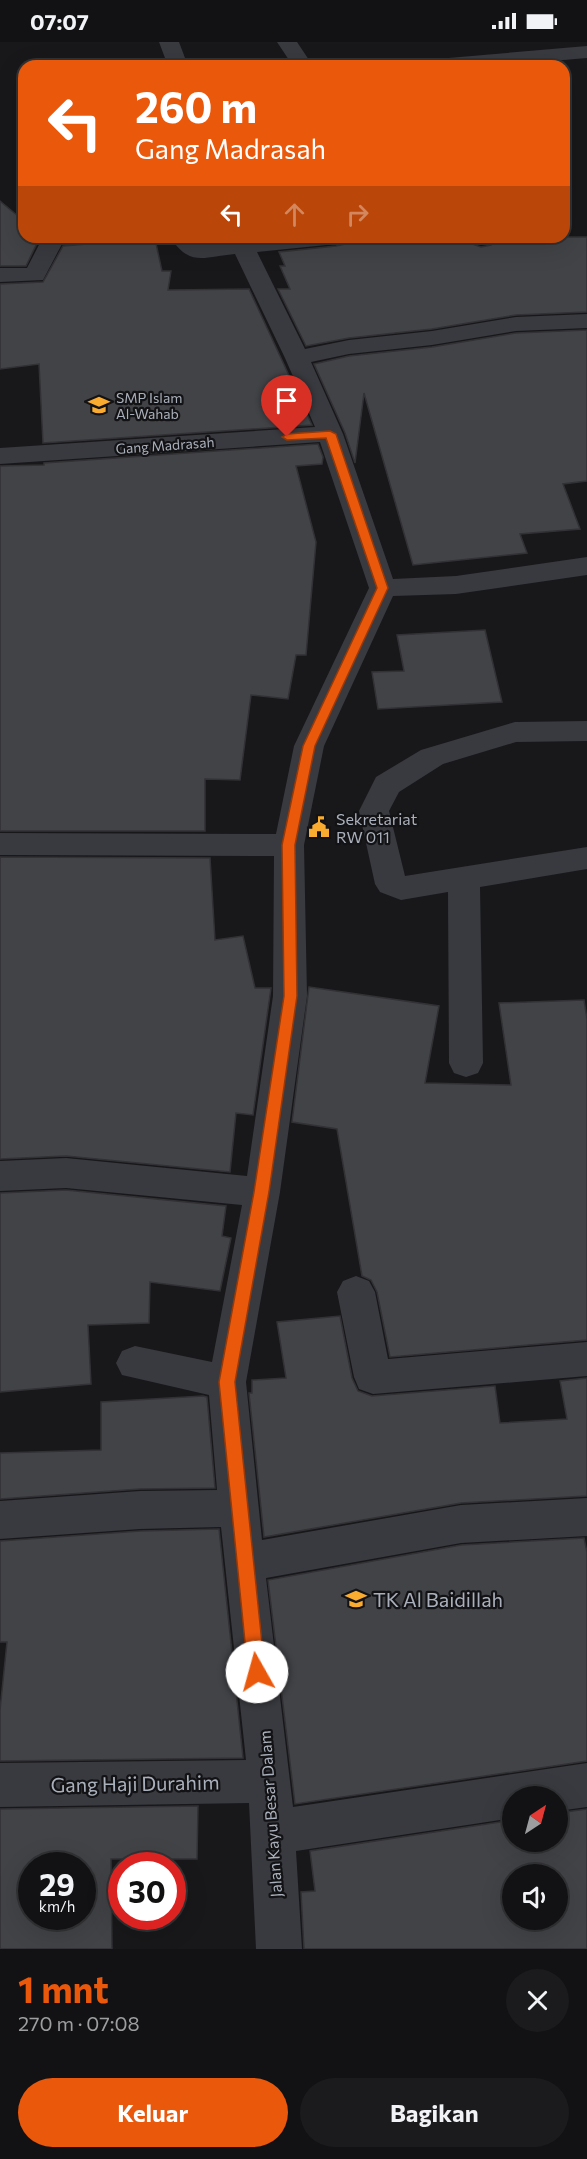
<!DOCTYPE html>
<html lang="id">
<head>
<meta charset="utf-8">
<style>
	body { margin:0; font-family:Commissioner,sans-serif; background:#1b1b1d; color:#f1f3f6; height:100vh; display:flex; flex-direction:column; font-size:22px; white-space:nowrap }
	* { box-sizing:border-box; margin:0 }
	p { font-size:20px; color:#9c9ea0 }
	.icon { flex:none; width:33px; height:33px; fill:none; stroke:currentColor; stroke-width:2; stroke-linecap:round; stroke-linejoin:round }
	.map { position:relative; height:1907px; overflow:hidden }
	.details { display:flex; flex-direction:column; background:#121214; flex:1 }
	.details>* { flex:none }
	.banner { position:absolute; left:18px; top:18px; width:552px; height:183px; border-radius:18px; box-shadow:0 6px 24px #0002,0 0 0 2px #313234; background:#ea580c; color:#fff; overflow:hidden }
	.needle { width:39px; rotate:36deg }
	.controls { position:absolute; left:502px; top:1744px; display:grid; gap:12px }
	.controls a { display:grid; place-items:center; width:66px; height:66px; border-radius:50%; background:#121214; box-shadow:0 6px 24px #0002,0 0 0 2px #313234; font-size:30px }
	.speed { position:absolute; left:18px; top:1810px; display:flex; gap:12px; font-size:30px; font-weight:700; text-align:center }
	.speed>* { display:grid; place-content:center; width:78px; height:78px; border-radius:50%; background:#121214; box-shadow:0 6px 24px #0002,0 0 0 2px #313234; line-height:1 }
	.speed small { font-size:15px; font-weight:400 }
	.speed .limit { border:9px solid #d22; background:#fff; color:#111 }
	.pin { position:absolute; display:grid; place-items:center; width:51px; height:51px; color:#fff; margin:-62px -26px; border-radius:50% 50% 50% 0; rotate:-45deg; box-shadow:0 0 6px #0007 }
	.pin .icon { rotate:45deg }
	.me { position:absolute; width:66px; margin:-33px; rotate:353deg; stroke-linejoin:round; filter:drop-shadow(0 0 4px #0008) }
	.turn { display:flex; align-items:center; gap:21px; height:126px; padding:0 18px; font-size:27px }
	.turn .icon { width:78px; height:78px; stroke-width:2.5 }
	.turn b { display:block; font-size:42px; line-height:51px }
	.lanes { display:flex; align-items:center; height:57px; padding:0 18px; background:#0003; justify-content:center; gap:30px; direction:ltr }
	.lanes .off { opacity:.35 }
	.round { display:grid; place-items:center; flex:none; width:63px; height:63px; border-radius:32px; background:#1b1b1d }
	.overview { display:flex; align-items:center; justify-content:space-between; height:102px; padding:0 18px }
	h1 { font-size:36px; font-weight:700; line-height:45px; color:#ea580c }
	.cta { display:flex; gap:12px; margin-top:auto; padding:12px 18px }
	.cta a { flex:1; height:69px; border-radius:36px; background:#ea580c; color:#fff; font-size:24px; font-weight:700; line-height:69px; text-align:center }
	.cta a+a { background:#1b1b1d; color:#f1f3f6 }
	.status { display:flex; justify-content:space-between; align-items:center; height:42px; padding:0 30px; background:#121214; direction:ltr }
	.status svg { height:16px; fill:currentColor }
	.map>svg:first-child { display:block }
</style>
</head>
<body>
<div class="status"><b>07:07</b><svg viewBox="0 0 49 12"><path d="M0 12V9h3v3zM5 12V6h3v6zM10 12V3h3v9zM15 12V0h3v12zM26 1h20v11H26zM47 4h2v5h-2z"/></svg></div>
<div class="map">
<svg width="587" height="1907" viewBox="0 0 587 1907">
	<rect width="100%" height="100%" fill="#18181a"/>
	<g fill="#424347" stroke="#323236" stroke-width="1.5" fill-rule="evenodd">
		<polygon points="0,159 24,179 24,195 40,195 26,224 0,224"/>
		<polygon points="376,195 469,195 472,202 481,205 491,203 495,195 587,195 587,270 516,273 432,287 349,296 306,304 278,247 290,247 280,224 285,224 279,210 336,204 345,202 347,199"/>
		<polygon points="155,197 162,229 171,229 168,248 249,247 312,383 43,401 39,322 0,327 0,242 43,240 63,204 87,202 90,199"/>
		<polygon points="587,288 587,439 563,442 580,487 520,492 527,511 413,523 364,351 355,421 345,391 314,322 349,314 432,305 516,291"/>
		<polygon points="318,402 323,415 322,422 296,424 316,500 306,613 296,613 288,657 251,653 240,738 205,737 205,789 0,789 0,424 44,423 44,421"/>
		<polygon points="485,588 502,660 378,667 372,630 404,629 397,593"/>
		<polygon points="0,815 210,816 215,898 243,894 255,946 271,946 253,1073 236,1071 230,1130 66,1114 0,1117"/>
		<polygon points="309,945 439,964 425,1041 511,1043 499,961 584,958 587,977 587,1298 390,1315 377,1250 371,1238 362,1234 337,1087 292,1080"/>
		<polygon points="66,1148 226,1164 222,1194 231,1196 220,1249 150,1240 149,1281 88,1283 91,1342 0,1350 0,1151"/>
		<polygon points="340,1274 352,1336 358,1349 372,1354 495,1344 500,1381 567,1377 560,1339 587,1336 587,1454 461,1461 264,1495 249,1351 252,1351 252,1338 286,1336 277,1280"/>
		<polygon points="203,1354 207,1355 215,1446 140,1447 0,1457 0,1411 101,1408 101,1360"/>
		<polygon points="219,1487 243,1716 0,1719 0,1668 7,1600 0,1600 0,1499 140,1489"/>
		<polygon points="584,1496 587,1510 587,1719 295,1762 268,1538 461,1503"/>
		<path d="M198,1764L197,1817H111L112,1907H0V1767ZM32,1824H82V1875H32Z"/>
		<path d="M587,1767V1907H304L301,1850L315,1849L310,1809L513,1778V1800H558V1771ZM513,1833H558V1878H513Z"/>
	</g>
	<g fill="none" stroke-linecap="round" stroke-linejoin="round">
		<g fill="#393a3f" fill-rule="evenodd">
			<polygon points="159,0 179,0 188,24 168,24"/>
			<polygon points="277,0 297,0 313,24 293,24"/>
			<polygon points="587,4 587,16 495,24 415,24 418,20 425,18"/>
			<polygon points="43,195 90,195 87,200 62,202 43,238 0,240 0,226 27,226"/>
			<path d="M170,195H194L200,202L228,199L227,195H347L344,200L336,202L257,210L305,307L349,298L432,289L516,275L587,272V286L516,289L432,303L349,312L311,320L343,392L393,537L456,534L587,515V533L456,552L393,554L324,704L304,803L307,954L280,1150L246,1340L262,1498L461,1463L587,1456V1494L461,1501L266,1536L293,1765L587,1721V1765L558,1769V1755H513V1776L296,1809L302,1907H256L249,1761L0,1765V1721L246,1718L221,1485L140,1487L0,1497V1459L140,1449L217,1448L209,1353L122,1333L116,1321L122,1309L135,1304L212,1320L242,1163L66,1146L0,1149V1119L66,1116L247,1134L273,954L274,814L0,813V791L276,792L294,704L369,546L320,400L0,422V406L315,385L285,316L235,212C203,215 190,225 170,195Z"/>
			<polygon points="471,195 493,195 490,201 482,203 474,201"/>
			<polygon points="587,679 587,699 516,700 443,722 399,750 389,769 405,834 587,805 587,827 480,845 483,1021 478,1031 466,1035 454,1031 449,1021 448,850 401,858 380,850 375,842 359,769 376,735 421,708 515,680"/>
			<polygon points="356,1234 369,1239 375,1250 388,1317 587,1300 587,1334 373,1352 359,1347 354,1335 337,1250 343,1239"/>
		</g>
	</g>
	<polygon fill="#ea580c" stroke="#983908" stroke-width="1.5" points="330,389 336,392 388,546 315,704 295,803 297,954 269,1150 235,1340 265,1630 263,1636 257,1639 250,1636 248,1630 219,1340 254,1150 284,954 282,803 303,704 377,546 326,396 287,398 282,395 287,392"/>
	<defs>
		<symbol id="school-bare" viewBox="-9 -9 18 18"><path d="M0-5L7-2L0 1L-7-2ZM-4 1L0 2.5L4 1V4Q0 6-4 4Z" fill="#faac30" stroke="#131315" stroke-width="2.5" paint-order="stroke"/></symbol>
		<symbol id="civic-bare" viewBox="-9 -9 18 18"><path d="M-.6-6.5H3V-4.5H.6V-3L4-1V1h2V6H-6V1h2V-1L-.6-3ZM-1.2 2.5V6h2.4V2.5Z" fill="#faac30" stroke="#131315" stroke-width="2.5" paint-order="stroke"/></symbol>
	</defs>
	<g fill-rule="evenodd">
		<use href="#school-bare" x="84" y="348" width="30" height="30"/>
		<use href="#civic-bare" x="304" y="770" width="30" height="30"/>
		<use href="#school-bare" x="341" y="1542" width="30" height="30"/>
	</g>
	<g text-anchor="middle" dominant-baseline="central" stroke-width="4.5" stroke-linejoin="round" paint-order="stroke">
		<g font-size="14" fill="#aab0bb" stroke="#131315" text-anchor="start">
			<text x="116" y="355">SMP Islam<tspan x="116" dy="16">Al-Wahab</tspan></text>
		</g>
		<g font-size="14" fill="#aab0bb" stroke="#131315">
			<text transform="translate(165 403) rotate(-4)">Gang Madrasah</text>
		</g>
		<g font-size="16" fill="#aab0bb" stroke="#131315" text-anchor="start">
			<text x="336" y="776">Sekretariat<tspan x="336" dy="18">RW 011</tspan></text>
		</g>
		<g font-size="16" fill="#aab0bb" stroke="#131315">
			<text transform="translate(270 1772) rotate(-94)">Jalan Kayu Besar Dalam</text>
		</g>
		<g font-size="20" fill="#aab0bb" stroke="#131315" text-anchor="start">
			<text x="373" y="1557">TK Al Baidillah</text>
		</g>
		<g font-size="20" fill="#aab0bb" stroke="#131315">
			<text transform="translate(135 1741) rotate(-1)">Gang Haji Durahim</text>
		</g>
	</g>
</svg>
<div class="controls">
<a><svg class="needle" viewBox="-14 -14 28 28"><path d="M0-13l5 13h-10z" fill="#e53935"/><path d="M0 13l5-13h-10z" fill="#9c9ea0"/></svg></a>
<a><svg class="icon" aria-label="sound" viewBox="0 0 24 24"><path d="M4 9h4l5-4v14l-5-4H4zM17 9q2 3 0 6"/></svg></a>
</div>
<div class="speed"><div>29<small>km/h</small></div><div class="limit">30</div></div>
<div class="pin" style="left:287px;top:395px;background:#d93025"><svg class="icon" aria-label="arrive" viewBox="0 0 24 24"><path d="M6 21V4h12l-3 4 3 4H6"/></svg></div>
<svg class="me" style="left:257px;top:1630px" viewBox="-20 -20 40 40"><circle r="19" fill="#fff"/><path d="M0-13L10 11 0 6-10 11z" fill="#ea580c"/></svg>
<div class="banner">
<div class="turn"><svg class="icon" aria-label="left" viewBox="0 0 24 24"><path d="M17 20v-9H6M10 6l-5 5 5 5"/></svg><div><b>260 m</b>Gang Madrasah</div></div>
<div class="lanes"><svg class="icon" aria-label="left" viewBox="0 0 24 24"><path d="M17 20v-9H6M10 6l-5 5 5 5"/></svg><svg class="icon off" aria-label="ahead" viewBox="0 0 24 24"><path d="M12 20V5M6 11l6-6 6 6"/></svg><svg class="icon off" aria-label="right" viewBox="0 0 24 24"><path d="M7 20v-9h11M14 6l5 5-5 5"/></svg></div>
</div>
</div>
<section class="details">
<div class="overview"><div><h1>1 mnt</h1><p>270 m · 07:08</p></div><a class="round"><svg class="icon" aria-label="close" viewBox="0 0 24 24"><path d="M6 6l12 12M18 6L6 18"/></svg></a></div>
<div class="cta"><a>Keluar</a><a>Bagikan</a></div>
</section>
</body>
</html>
